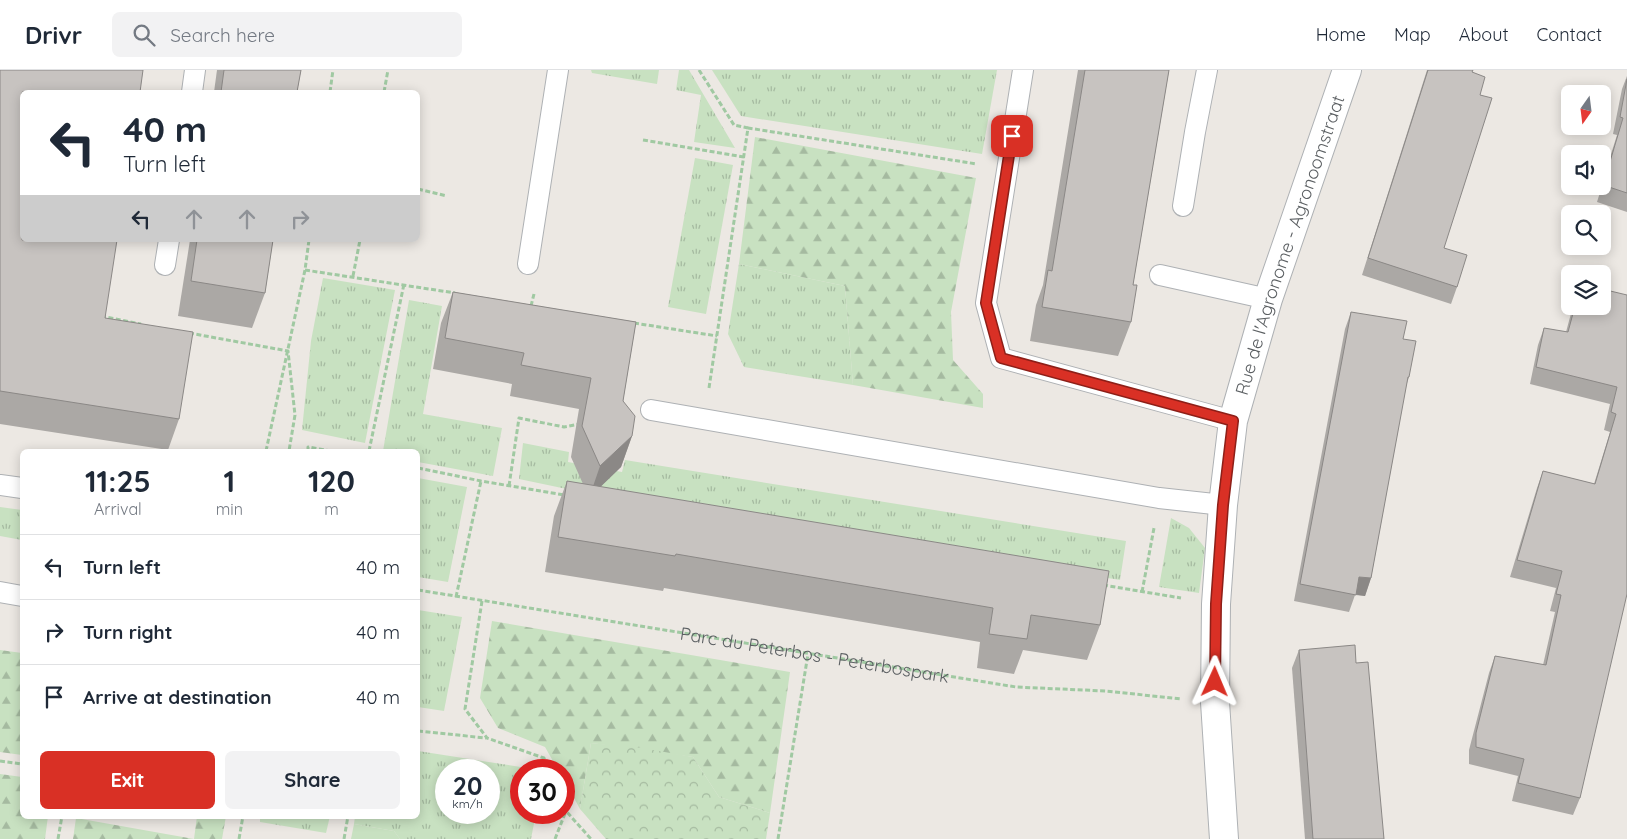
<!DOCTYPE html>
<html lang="en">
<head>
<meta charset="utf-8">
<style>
	body { margin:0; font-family:Quicksand,sans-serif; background:#f2f2f3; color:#1f2937; height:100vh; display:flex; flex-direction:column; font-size:19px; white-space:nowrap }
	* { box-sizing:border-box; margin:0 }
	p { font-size:16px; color:#747a83 }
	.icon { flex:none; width:28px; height:28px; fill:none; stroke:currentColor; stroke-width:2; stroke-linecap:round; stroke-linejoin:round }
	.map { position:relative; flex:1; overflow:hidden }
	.panel { position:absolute; left:20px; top:379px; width:400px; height:370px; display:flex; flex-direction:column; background:#fff; border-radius:8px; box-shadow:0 2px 12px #0003 }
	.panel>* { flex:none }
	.top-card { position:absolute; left:20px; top:20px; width:400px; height:152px; border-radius:8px; box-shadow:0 2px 12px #0003; background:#fff; color:#1f2937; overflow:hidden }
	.needle { width:32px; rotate:194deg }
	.tools { position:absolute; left:1561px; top:15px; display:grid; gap:10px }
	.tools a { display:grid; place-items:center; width:50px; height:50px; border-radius:8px; background:#fff; box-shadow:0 2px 12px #0003; font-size:25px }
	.speed { position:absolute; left:435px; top:689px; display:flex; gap:10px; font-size:25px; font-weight:700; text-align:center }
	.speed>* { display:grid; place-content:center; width:65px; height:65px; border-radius:50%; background:#fff; box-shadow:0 2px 12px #0003; line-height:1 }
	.speed small { font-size:12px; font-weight:400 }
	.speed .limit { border:8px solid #d22; background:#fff; color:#111 }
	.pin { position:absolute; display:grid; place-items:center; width:42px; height:42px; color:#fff; margin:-21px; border-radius:10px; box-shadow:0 2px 8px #0006 }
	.me { position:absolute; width:55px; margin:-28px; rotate:1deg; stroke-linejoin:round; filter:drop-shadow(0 0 4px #0008) }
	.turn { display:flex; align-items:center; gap:18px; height:105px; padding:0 20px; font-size:22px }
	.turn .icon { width:65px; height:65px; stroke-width:2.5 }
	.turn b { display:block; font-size:35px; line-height:42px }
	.lanes { display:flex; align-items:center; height:48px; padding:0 20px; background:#0003; justify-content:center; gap:25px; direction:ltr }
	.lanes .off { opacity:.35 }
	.eta { display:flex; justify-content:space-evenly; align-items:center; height:85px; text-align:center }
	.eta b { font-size:30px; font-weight:700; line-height:35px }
	.action { display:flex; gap:10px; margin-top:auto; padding:10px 20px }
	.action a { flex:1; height:58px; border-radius:8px; background:#d93025; color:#fff; font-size:20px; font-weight:700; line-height:58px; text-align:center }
	.action a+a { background:#f2f2f3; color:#1f2937 }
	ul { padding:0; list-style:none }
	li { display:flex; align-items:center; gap:15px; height:65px; padding:0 20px; border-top:1px solid #e0e1e3 }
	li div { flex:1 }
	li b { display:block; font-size:19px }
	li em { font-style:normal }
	header { display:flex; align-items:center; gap:30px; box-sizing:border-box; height:70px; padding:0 25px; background:#fff; border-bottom:1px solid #e0e1e3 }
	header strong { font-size:24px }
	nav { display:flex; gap:28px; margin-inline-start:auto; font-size:18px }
	.search { width:350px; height:45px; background:#f2f2f3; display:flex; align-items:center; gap:12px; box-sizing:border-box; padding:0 18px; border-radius:8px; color:#747a83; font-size:19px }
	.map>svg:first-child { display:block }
</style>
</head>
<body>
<header>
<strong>Drivr</strong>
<div class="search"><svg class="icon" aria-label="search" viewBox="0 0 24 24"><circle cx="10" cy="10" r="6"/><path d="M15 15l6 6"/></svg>Search here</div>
<nav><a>Home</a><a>Map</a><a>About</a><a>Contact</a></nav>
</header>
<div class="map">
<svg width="1627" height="769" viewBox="0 0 1627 769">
	<defs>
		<pattern id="grass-tufts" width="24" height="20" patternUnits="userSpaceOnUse" patternTransform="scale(1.25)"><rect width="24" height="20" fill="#c8e1c1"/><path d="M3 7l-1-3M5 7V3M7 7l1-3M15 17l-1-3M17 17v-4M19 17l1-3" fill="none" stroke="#a5baa0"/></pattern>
		<pattern id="forest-firs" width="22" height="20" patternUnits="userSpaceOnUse" patternTransform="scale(1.25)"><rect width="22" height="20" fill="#c8e1c1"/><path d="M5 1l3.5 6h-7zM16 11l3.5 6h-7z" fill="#a5baa0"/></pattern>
		<pattern id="park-crowns" width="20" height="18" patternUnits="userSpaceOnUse" patternTransform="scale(1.25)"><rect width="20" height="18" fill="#c8e1c1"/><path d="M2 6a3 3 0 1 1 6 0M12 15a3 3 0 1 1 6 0" fill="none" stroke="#a5baa0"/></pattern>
	</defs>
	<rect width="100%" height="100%" fill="#ece8e3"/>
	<g fill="url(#grass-tufts)" fill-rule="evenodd">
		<polygon points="591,0 659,0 657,14 592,3"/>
		<polygon points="679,0 689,0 735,78 694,72 701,25 676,20"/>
		<polygon points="712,0 997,0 982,84 741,46"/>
		<polygon points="695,88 733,95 706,244 668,237"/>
		<polygon points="739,194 845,216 853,315 744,297 728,264"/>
		<polygon points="323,208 395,220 365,373 302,360 311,271"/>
		<polygon points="409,230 442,236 423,344 502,358 493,406 418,392 418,381 383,381"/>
		<polygon points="523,373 569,382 568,392 622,402 625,390 1126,471 1120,510 605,427 519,409"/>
		<polygon points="418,408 467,417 448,512 418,507"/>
		<polygon points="0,437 22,440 22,470 0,466"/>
		<polygon points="1171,448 1189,458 1205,478 1199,523 1159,517"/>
		<polygon points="418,540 462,547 444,641 418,637"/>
		<path d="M418,681L540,700H521V742L536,743L531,769H400L394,761L354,754L355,746H418ZM446,700H489V742H446Z"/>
		<polygon points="260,746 330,746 326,763 260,752"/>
	</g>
	<g fill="url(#forest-firs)">
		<polygon points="755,67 976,108 951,242 953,290 983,324 983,338 853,315 845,216 739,194"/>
		<polygon points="492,551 790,602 770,743 719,727 693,687 591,673 580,739 564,710 564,700 558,700 545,677 498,658 480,628"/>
		<polygon points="0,580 22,583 22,685 0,682"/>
		<polygon points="0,704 22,707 22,746 48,746 45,769 0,769"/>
		<polygon points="197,746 226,746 222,769 73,769 76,748 194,769"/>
	</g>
	<polygon fill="url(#park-crowns)" points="591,673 642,678 693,687 719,727 770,743 766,769 606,769 580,739"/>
	<polygon fill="#c8e1c1" points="354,754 394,761 400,769 351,769"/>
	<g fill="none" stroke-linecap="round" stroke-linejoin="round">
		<defs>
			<g id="lane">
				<polyline points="1023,0 986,233 1001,288 1233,351"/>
				<polyline points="192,22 195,0"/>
				<polyline points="1183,136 1195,62 1207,0"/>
				<polyline points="528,194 558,0"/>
				<polyline points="165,195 169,170"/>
				<polyline points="1160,205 1268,229"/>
				<polyline points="651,340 1159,428 1223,435"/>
				<polyline points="0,415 22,418"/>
				<polyline points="0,522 22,526"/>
			</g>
			<g id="street">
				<path id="s2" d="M1224,769L1215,632L1216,534L1223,435L1233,351L1268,229L1347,0"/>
			</g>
		</defs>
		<use href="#lane" stroke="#aeb1b4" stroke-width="22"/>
		<use href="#street" stroke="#aeb1b4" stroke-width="30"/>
		<g stroke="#a0c9a2" stroke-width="3" stroke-dasharray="5 2.5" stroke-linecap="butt">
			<polyline points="699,0 734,55 748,58"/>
			<polyline points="330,22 333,0"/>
			<polyline points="384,22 388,0"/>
			<polyline points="643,70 744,87"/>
			<polyline points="418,119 447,126"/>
			<polyline points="305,200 455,223"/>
			<polyline points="353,206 360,170"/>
			<polyline points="531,236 534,224"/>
			<polyline points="101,246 141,254"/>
			<polyline points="634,253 717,266"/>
			<polyline points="189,263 288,281 295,345 289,381"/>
			<polyline points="709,318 748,58 977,94"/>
			<polyline points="266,381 305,200 309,170"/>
			<polyline points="308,381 308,377 331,381"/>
			<polyline points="369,381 404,214"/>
			<polyline points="418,398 481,411 564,425"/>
			<polyline points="509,416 519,348 564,357 579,354"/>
			<polyline points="1103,515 1181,528"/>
			<path id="s1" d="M418,520L1016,617L1106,621L1181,629"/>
			<polyline points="1142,522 1154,458"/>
			<polyline points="456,527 481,411"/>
			<polyline points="482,531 465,639 487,668 544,688 549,700"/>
			<polyline points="418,661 486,668"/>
			<polyline points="0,691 22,694"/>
			<polyline points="564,736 566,741 591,769"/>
			<polyline points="58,769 62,746"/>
			<polyline points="239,769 243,746"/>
			<polyline points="344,769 348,746"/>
			<polyline points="555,769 566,741"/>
			<polyline points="778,769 808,584"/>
		</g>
		<use href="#lane" stroke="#fff" stroke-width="20"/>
		<use href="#street" stroke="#fff" stroke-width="28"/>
	</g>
	<g fill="#aba8a5">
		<polygon points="0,0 105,248 179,349 168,380 0,354"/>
		<polygon points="217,0 301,0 297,22 214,22"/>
		<polygon points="1078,0 1169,0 1133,215 1131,252 1118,286 1030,271 1036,235 1043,215"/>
		<polygon points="1427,0 1473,0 1472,2 1480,25 1444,178 1457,217 1451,234 1362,205"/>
		<polygon points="1627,6 1627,142 1597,132 1602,116 1602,113 1617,65 1613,64 1622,19"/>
		<polygon points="190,170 273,170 265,223 252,258 178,246"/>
		<polygon points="453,222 636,252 623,331 632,366 621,397 600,417 1100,555 1087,590 1023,580 1014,604 977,598 980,572 664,518 663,521 545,502 554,446 567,411 583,414 571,387 579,339 510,326 512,314 433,299 441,253"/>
		<polygon points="1627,225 1580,728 1573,745 1512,731 1518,706 1469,694 1469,680 1489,603 1495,586 1543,595 1555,542 1550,541 1556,518 1510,507 1537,418 1543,401 1594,414 1610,362 1604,360 1610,334 1530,314 1538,275 1544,258 1566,262 1573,236 1602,236"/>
		<polygon points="1351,242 1403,269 1409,307 1406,316 1371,508 1365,526 1355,525 1349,542 1294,531 1345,259"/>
		<polygon points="1299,580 1356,593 1384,769 1305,769 1292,598"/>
	</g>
	<g fill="#8b8886">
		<polygon points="632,366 621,397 589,428 600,396"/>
		<polygon points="1359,507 1371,508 1365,526 1352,524"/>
	</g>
	<g fill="#c7c3c0" stroke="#8b8886">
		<polygon points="0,0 143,0 140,22 22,22 22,170 117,170 105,248 193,262 179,349 0,321"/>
		<polygon points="224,0 301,0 297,22 221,22"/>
		<polygon points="1085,0 1169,0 1133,215 1137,215 1131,252 1042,237 1048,200 1052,201"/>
		<polygon points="1428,0 1473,0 1472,2 1485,7 1480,25 1492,28 1444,178 1467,185 1457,217 1368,188"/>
		<polygon points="1627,9 1627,123 1603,115 1623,48 1620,47"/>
		<polygon points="197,170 273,170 265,223 191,211"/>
		<polygon points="1602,219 1627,225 1627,524 1580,728 1518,713 1524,689 1476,677 1476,663 1495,586 1546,595 1561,525 1556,524 1562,501 1517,490 1543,401 1595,414 1616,344 1611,342 1617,317 1536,297 1544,258 1568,262 1575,236 1602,236"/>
		<polygon points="453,222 636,252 623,331 635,346 632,366 600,396 582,356 591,308 521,295 524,283 445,268"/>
		<polygon points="1351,242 1407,251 1403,269 1416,271 1409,307 1408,307 1371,508 1359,507 1356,525 1300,514"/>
		<polygon points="567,411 1109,501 1100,555 1031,545 1027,569 989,564 993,538 676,484 675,486 558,467"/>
		<polygon points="1355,575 1356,593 1368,592 1384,769 1313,769 1299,580"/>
	</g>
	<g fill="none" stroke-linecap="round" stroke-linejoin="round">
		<defs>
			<polyline id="route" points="1012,66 986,233 1001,288 1233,351 1223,435 1216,534 1215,612"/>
		</defs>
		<use href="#route" stroke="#8d1f18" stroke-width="12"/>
		<use href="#route" stroke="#d93025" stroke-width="9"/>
	</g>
	<g text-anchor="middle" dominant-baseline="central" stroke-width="4" stroke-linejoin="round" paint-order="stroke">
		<g font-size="18" fill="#5b5f62" stroke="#fff">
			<text stroke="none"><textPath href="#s2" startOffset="604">Rue de l'Agronome - Agronoomstraat</textPath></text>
			<text stroke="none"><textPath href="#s1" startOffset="402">Parc du Peterbos - Peterbospark</textPath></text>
		</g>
	</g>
</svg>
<div class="tools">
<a><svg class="needle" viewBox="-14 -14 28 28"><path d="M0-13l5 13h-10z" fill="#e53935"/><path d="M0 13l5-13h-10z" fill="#747a83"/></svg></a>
<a><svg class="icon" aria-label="sound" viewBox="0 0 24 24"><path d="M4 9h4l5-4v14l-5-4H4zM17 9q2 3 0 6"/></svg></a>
<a><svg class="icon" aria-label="search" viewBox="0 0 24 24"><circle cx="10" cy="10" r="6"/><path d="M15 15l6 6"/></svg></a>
<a><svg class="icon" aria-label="layers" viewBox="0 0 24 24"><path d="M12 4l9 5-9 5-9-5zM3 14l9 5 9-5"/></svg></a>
</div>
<div class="speed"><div>20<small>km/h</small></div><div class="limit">30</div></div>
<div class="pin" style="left:1012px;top:66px;background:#d93025"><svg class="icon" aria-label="arrive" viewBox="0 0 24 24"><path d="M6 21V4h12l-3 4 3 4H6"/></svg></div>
<svg class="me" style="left:1215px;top:612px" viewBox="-20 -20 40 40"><path d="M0-17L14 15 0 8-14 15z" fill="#d93025" stroke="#fff" stroke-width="4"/></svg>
<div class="top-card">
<div class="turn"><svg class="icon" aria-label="left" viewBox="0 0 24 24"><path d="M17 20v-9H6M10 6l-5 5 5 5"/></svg><div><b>40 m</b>Turn left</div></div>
<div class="lanes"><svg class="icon" aria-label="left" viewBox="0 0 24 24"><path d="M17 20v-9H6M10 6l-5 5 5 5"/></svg><svg class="icon off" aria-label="ahead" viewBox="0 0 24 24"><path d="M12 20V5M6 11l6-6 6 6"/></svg><svg class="icon off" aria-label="ahead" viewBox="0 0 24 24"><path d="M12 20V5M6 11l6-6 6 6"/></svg><svg class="icon off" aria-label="right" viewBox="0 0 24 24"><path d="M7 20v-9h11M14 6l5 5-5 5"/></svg></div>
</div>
<section class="panel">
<div class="eta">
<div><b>11:25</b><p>Arrival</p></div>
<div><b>1</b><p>min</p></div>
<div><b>120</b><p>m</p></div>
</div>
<ul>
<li><svg class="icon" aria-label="left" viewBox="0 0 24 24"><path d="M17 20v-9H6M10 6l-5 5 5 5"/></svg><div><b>Turn left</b></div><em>40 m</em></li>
<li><svg class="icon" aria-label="right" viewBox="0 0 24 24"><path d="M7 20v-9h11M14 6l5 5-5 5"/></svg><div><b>Turn right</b></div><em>40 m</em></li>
<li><svg class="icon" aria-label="arrive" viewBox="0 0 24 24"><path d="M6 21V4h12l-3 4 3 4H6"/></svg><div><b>Arrive at destination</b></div><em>40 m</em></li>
</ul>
<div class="action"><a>Exit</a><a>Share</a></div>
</section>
</div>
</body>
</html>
